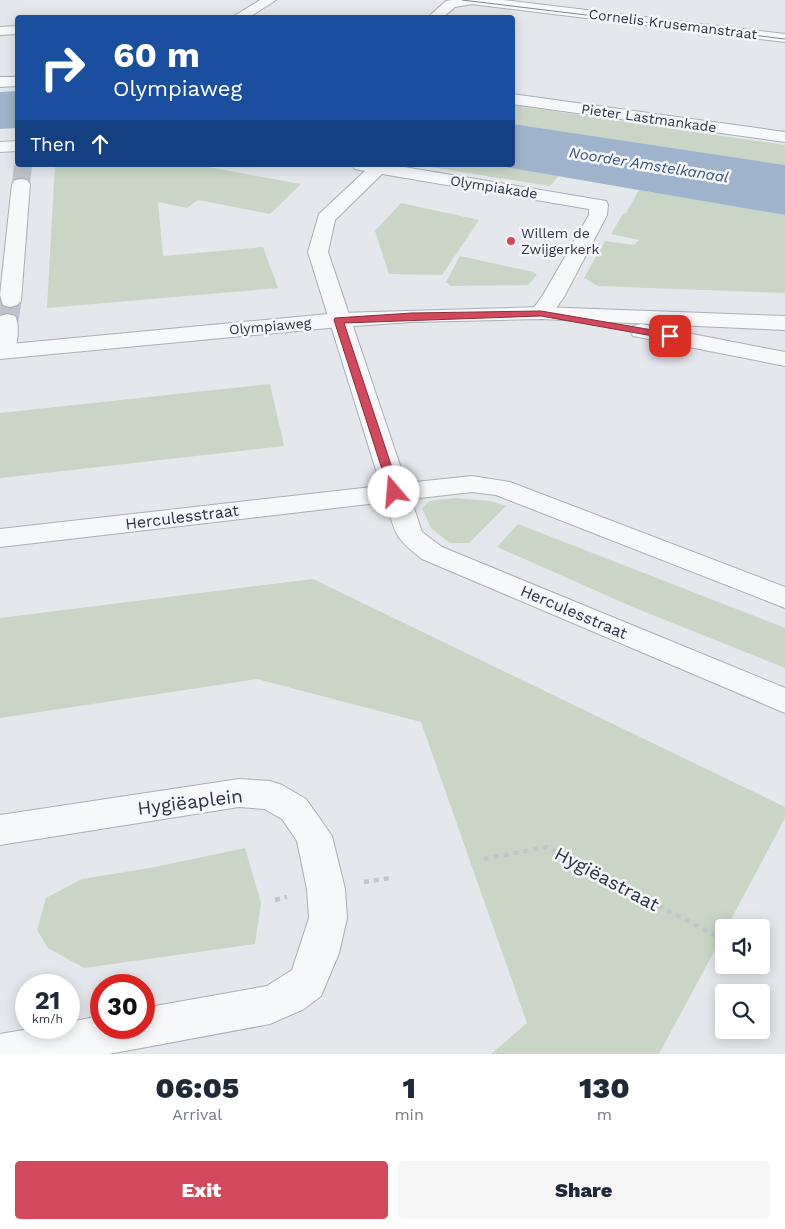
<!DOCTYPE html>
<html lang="en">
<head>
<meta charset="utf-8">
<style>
	body { margin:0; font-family:"Work Sans",sans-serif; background:#f6f6f7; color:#1f2937; height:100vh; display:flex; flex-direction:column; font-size:19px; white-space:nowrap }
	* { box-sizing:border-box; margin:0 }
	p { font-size:16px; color:#747a83 }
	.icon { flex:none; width:28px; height:28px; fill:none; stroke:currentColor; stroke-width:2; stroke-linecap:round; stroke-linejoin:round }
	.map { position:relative; height:1054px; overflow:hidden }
	.sheet { display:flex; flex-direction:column; background:#fff; flex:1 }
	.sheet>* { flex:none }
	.hud { position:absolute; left:15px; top:15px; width:500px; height:152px; border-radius:5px; box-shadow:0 2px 12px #0003; background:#1a4fa0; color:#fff; overflow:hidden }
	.controls { position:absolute; left:715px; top:919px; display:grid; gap:10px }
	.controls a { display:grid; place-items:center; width:55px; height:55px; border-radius:5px; background:#fff; box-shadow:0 2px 12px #0003; font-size:25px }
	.speed { position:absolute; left:15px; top:974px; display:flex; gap:10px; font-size:25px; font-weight:700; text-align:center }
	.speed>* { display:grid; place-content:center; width:65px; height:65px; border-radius:50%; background:#fff; box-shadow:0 2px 12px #0003; line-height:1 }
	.speed small { font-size:12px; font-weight:400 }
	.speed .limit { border:8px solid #d22; background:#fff; color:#111 }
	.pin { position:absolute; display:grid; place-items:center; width:42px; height:42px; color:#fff; margin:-21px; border-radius:10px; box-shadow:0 2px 8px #0006 }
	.me { position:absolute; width:55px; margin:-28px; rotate:342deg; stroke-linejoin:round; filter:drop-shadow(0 0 4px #0008) }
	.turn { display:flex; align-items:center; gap:18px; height:105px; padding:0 15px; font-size:22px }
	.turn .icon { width:65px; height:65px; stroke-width:2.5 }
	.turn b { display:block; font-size:35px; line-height:42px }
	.then { display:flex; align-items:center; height:48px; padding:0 15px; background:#0003; gap:10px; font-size:19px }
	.eta { display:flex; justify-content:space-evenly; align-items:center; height:85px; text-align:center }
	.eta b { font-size:30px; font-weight:800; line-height:35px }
	.button { display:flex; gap:10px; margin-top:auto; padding:10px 15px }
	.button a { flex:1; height:58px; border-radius:5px; background:#d1495b; color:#fff; font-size:20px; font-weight:800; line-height:58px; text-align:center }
	.button a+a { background:#f6f6f7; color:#1f2937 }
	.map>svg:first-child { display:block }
</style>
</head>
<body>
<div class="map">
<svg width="785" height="1054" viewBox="0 0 785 1054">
	<rect width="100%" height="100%" fill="#e4e7ec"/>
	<g fill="#c9d6c5">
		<polygon points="512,105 785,145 785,165 513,124"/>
		<polygon points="55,165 197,165 301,184 270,214 198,200 187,208 158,202 163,256 263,247 278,288 47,308"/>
		<polygon points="418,165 494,165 559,176 550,186"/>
		<polygon points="639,190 785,215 785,293 598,286 584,278 605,241 634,245 639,240 611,234 623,214 626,213"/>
		<polygon points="401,203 479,220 442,275 389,274 375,231"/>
		<polygon points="460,256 533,272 537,275 528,285 451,286 446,282"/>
		<polygon points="270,384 284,446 0,478 0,413"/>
		<polygon points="454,498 490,501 506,506 469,543 450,543 431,528 422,508 430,501"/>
		<polygon points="518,524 785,628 785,668 635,608 497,547"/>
		<polygon points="313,579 785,807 785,818 727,927 724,928 724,933 659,1054 491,1054 527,1023 421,722 257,679 0,718 0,618"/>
		<polygon points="245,848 261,903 255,944 84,968 48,948 37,930 46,898 82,879 155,867"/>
	</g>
	<g fill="#9fb4cc">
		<polygon points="17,91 17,128 0,129 0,92"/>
		<polygon points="513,124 785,165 785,215 494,165 512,165"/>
	</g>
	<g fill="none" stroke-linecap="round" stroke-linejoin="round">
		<polyline stroke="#bfc3cb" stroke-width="18" stroke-dasharray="18 9" stroke-linecap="butt" points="21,184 23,165"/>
		<polyline stroke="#bfc3cb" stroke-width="23" stroke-dasharray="23 12" stroke-linecap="butt" points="7,321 10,301"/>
		<defs>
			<g id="minor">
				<polygon points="260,0 276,0 248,18 231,18"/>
				<polygon points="452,0 479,0 478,3 455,7 442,18 427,18 446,1"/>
				<polygon points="18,26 18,34 0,35 0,27"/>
				<polygon points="0,77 18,77 18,86 0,87"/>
				<polygon points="512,94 785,132 785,142 512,104"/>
				<polygon points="18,141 18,151 0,152 0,142"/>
				<path d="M352,165H392L606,201L608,205L607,215L564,297L549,318L541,319L533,318L530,313L543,295L589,215V209L382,174L335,220L328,252L406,483L472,476L510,482L785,587V608L496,495L472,492L411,499L422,532L442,547L785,688V713L422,559C394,537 396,535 386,502L0,547V529L381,486L308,252L319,214L365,171L355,169Z"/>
				<polygon points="21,179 27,180 30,184 21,301 17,305 10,307 3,305 0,295 12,184 15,180"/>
				<path d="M7,314L15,316C20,325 18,347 12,356L0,357V316Z"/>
				<polygon points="239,779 270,781 282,785 306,799 332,836 345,889 347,918 339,953 321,996 304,1009 270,1024 109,1054 0,1054 0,1034 35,1028 69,1028 69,1022 101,1016 101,1028 144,1028 144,1008 267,986 292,970 309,918 307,889 297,841 282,819 264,809 239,807 0,845 0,815"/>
			</g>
			<g id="tertiary">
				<polygon points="465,0 503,0 785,34 785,42 471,4"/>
				<polygon points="541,307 785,316 785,330 541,319 412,322 339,327 0,359 0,345 339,313"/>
				<polygon points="641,324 785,352 785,366 633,336 630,331 633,326"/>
			</g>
		</defs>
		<use href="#minor" stroke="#a9aeb7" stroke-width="2"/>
		<use href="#tertiary" stroke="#a9aeb7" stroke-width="2"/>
		<g stroke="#c2c5cb" stroke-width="4.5" stroke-dasharray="5 5" stroke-linecap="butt">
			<polyline points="484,859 547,847 724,940"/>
			<polyline points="364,882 390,878"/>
			<polyline points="275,900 287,897"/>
		</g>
		<use href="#minor" fill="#f7f8fa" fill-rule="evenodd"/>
		<use href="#tertiary" fill="#f7f8fa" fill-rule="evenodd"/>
		<polyline stroke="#7d8696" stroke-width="1" points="462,0 785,39"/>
	</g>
	<polygon fill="#d1495b" stroke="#882f3b" points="541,311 670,333 675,336 670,339 541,316 344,323 400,492 394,495 390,494 334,320 335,318 412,313"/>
	<circle fill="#d1495b" stroke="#f4f6f9" stroke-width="2" cx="511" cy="241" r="5"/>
	<g text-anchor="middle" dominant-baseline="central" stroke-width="5" stroke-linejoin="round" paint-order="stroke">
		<g font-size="14" fill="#2b3445" stroke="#f4f6f9">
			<text transform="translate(673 24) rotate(7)">Cornelis Krusemanstraat</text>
			<text transform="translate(649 118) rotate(8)">Pieter Lastmankade</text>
			<text transform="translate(494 187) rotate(9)">Olympiakade</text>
			<text transform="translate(270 326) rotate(-5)">Olympiaweg</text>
		</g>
		<g font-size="14" fill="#2b3445" stroke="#f4f6f9" text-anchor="start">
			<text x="521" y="233">Willem de<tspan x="521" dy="16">Zwijgerkerk</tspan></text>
		</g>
		<g font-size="15" font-style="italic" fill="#34527a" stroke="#f4f6f9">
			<text transform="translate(649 165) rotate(9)">Noorder Amstelkanaal</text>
		</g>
		<g font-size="16" fill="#2b3445" stroke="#f4f6f9">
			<text transform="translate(182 517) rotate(-7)">Herculesstraat</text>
			<text transform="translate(574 612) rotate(23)">Herculesstraat</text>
		</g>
		<g font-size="19" fill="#2b3445" stroke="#f4f6f9">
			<text transform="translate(190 802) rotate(-7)">Hygiëaplein</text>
			<text transform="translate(607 879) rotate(28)">Hygiëastraat</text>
		</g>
	</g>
</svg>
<div class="controls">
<a><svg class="icon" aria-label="sound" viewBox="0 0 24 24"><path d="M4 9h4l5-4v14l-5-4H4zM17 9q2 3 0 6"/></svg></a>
<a><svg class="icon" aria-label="search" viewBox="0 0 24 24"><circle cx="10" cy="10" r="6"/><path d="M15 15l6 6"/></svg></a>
</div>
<div class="speed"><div>21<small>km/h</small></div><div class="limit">30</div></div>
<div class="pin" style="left:670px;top:336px;background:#d93025"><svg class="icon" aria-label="arrive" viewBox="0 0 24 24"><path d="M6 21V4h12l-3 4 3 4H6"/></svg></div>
<svg class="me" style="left:394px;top:492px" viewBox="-20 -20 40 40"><circle r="19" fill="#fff"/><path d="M0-13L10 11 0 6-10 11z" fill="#d1495b"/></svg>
<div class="hud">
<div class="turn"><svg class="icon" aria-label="right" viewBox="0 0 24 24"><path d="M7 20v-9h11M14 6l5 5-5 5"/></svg><div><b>60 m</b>Olympiaweg</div></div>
<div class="then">Then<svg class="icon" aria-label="ahead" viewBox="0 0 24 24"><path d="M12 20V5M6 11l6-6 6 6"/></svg></div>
</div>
</div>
<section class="sheet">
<div class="eta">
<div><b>06:05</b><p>Arrival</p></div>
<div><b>1</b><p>min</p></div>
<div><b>130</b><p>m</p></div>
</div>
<div class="button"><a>Exit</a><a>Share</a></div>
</section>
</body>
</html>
